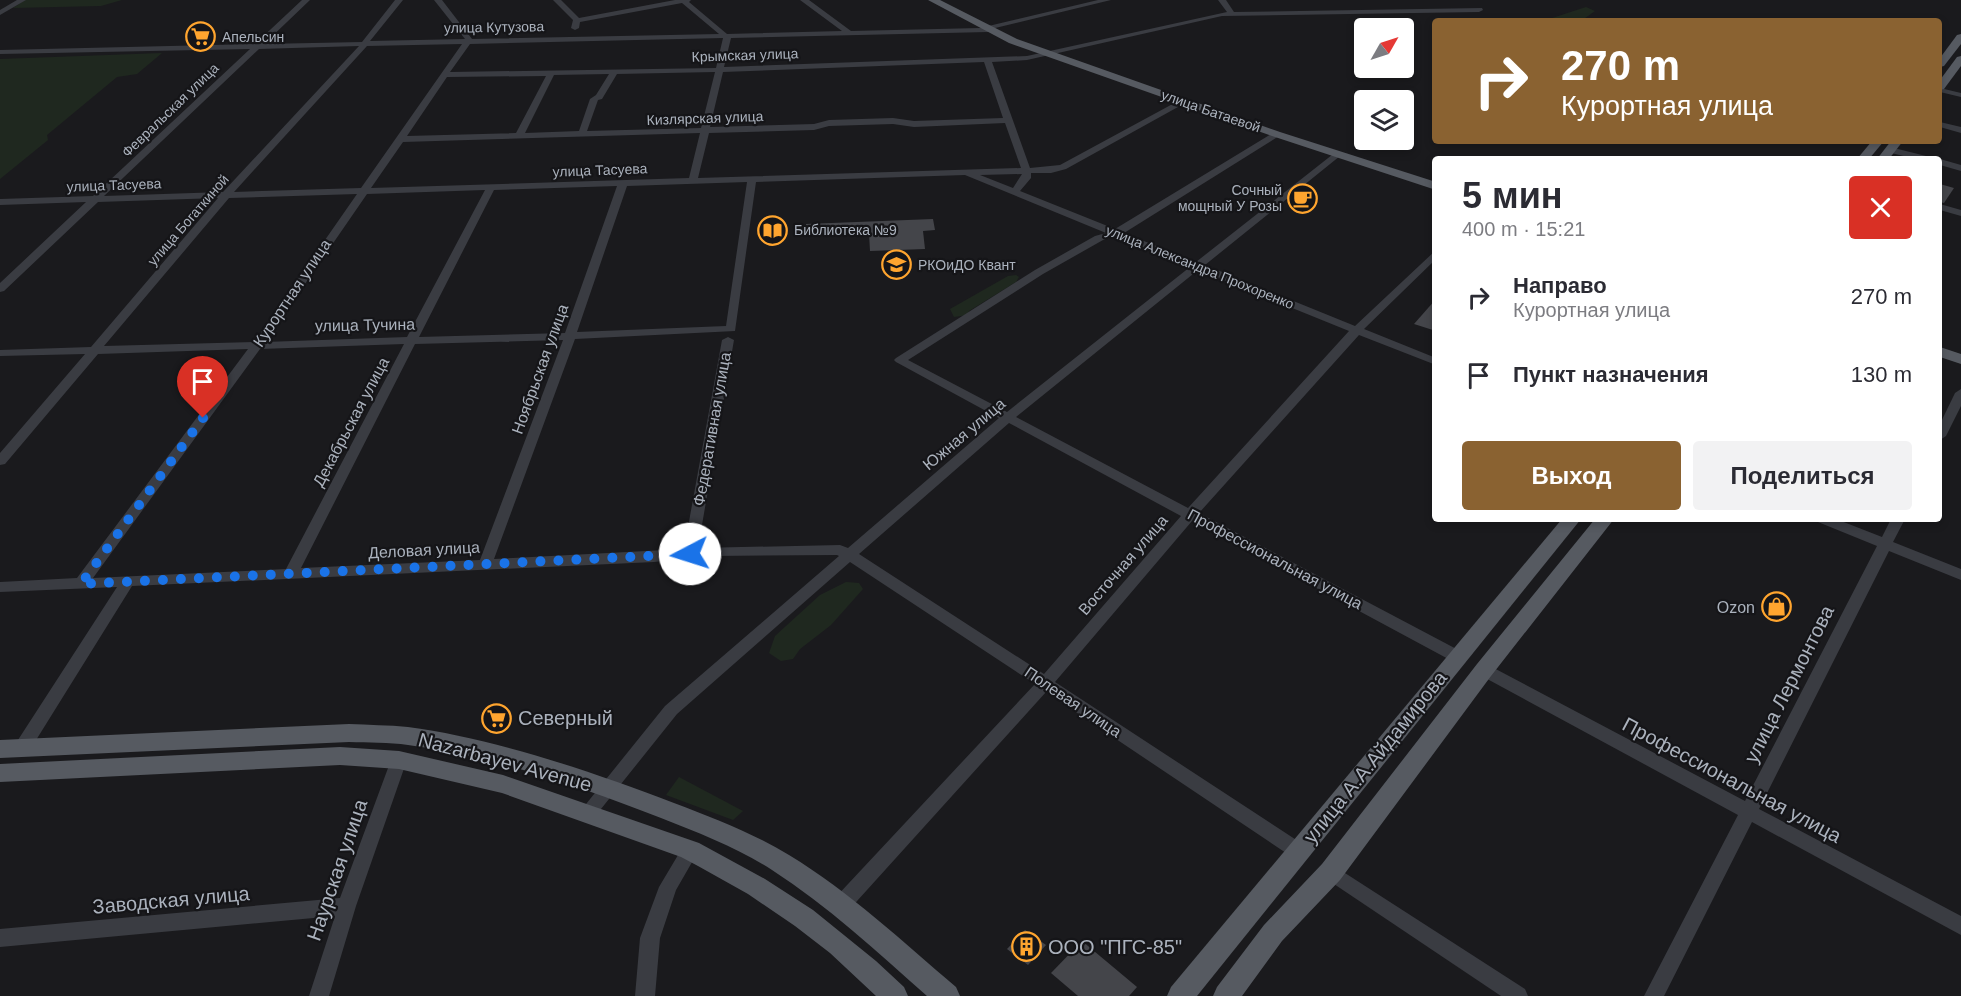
<!DOCTYPE html>
<html lang="ru">
<head>
<meta charset="utf-8">
<style>
	body { margin:0; font-family:Arial,sans-serif; background:#f2f2f3; color:#2b2b33; height:100vh; display:flex; flex-direction:column; font-size:22px; white-space:nowrap }
	* { box-sizing:border-box; margin:0 }
	p { font-size:20px; color:#7c7c81 }
	.icon { flex:none; width:33px; height:33px; fill:none; stroke:currentColor; stroke-width:2; stroke-linecap:round; stroke-linejoin:round }
	.map { position:relative; flex:1; overflow:hidden }
	.drawer { position:absolute; left:1432px; top:156px; width:510px; height:366px; display:flex; flex-direction:column; background:#fff; border-radius:6px; box-shadow:0 3px 9px #0003 }
	.drawer>* { flex:none }
	.banner { position:absolute; left:1432px; top:18px; width:510px; height:126px; border-radius:6px; box-shadow:0 3px 9px #0003; background:#8a6231; color:#fff; overflow:hidden }
	.needle { width:39px; rotate:51deg }
	.controls { position:absolute; left:1354px; top:18px; display:grid; gap:12px }
	.controls a { display:grid; place-items:center; width:60px; height:60px; border-radius:6px; background:#fff; box-shadow:0 3px 9px #0003; font-size:30px }
	.pin { position:absolute; display:grid; place-items:center; width:51px; height:51px; color:#fff; margin:-62px -26px; border-radius:50% 50% 50% 0; rotate:-45deg; box-shadow:0 0 6px #0007 }
	.pin .icon { rotate:45deg }
	.me { position:absolute; width:66px; margin:-33px; rotate:265deg; stroke-linejoin:round; filter:drop-shadow(0 0 4px #0008) }
	.turn { display:flex; align-items:center; gap:21px; height:126px; padding:0 30px; font-size:27px }
	.turn .icon { width:78px; height:78px; stroke-width:2.5 }
	.turn b { display:block; font-size:42px; line-height:51px }
	.round { display:grid; place-items:center; flex:none; width:63px; height:63px; border-radius:6px; background:#f2f2f3 }
	.summary { display:flex; align-items:center; justify-content:space-between; height:102px; padding:0 30px }
	h1 { font-size:36px; font-weight:700; line-height:45px }
	.button { display:flex; gap:12px; margin-top:auto; padding:12px 30px }
	.button a { flex:1; height:69px; border-radius:6px; background:#8a6231; color:#fff; font-size:24px; font-weight:700; line-height:69px; text-align:center }
	.button a+a { background:#f2f2f3; color:#2b2b33 }
	ul { padding:0; list-style:none }
	li { display:flex; align-items:center; gap:18px; height:78px; padding:0 30px }
	li div { flex:1 }
	li b { display:block; font-size:22px }
	li em { font-style:normal }
	.map>svg:first-child { display:block }
</style>
</head>
<body>
<div class="map">
<svg width="1961" height="996" viewBox="0 0 1961 996">
	<rect width="100%" height="100%" fill="#1a1a1d"/>
	<g fill="#1f281f">
		<polygon points="25,0 122,0 101,6 13,8"/>
		<polygon points="1586,7 1595,11 1581,21 1543,21"/>
		<polygon points="162,53 137,74 117,77 47,135 48,140 0,179 0,59"/>
		<polygon points="1016,275 1019,277 1016,282 969,311 968,315 954,317 950,309 1008,276"/>
		<polygon points="846,582 859,583 863,589 831,625 800,649 793,659 781,661 769,653 775,636 820,595"/>
		<polygon points="679,777 743,811 733,820 666,795"/>
	</g>
	<g fill="#44454a">
		<polygon points="1940,184 1954,188 1944,203 1940,202"/>
		<polygon points="783,219 782,234 764,234 765,220"/>
		<polygon points="933,219 935,230 923,231 925,249 870,251 869,233 806,235 806,224"/>
		<polygon points="1436,299 1436,331 1414,324"/>
		<polygon points="1025,930 1046,945 1028,965 1007,949"/>
		<polygon points="1082,941 1137,987 1129,996 1078,996 1051,973"/>
	</g>
	<g fill="none" stroke-linecap="round" stroke-linejoin="round">
		<g fill="#3a3c42" fill-rule="evenodd">
			<polygon points="17,0 26,0 0,15 0,10"/>
			<path d="M302,0H310L264,44L362,42L395,0H403L370,41L465,39L434,0H442L472,39L719,34L682,3L580,22L579,28L575,30L571,28L573,20L553,0H561L579,18L675,0H691L689,2L727,34L842,31L800,0H809L851,31L980,28L1098,0H1111L991,29L988,32L731,38L724,67L1027,56L1227,12L1218,0H1226L1234,12L1482,8L1483,10L1479,12L1222,16L1027,60L992,62L1030,168L1060,165L1180,100L1187,102L1066,169L1051,173H1031V178L1020,191L1115,229L1276,131L1280,134L1279,136L1124,233L1196,262L1337,151L1340,152V156L1205,265L1355,326L1436,250V259L1364,329L1436,358V365L1359,335L1199,513L1464,653L1466,657L1464,661L1458,663L1452,661L1192,521L1055,682L1304,845L1307,851L1304,857L1298,859L1292,857L1046,692L848,911L841,913L834,911L832,905L834,899L1035,684L850,562L677,714L593,819L587,821L581,819L578,814L665,706L839,556L837,555L711,556L654,562L132,586L28,753L22,755L16,753L14,748L16,743L117,587L0,592V582L77,578L248,349L98,354L5,464L0,465V453L85,354L0,356V350L91,347L218,198L98,202L4,291L0,292V283L86,202L0,205V199L93,196L250,49L0,54V50L255,44ZM723,38L716,68L450,72L470,44ZM462,44L361,188L234,192L367,46ZM359,46L223,192L104,196L259,49ZM984,62L1003,118L914,121L893,118L829,120L814,124L710,127L723,72ZM715,72L701,128L587,131L598,100L602,99L617,74ZM609,74L596,95L590,99L579,131L525,133L554,75ZM546,76L516,133L407,136L447,77ZM1005,123L1021,168L698,178L709,133L814,130L829,126L893,124L914,127ZM700,133L689,178L371,188L403,142ZM1022,174L1013,188L980,175ZM965,175L1106,233L1095,236L1035,270L896,358L894,360L896,362L999,418L848,548L840,545L698,548L734,340L728,337L722,340L684,549L494,559L575,339L735,331L756,182ZM747,182L726,326L577,332L627,186ZM617,186L565,333L419,337L494,190ZM485,190L407,337L265,342L367,194ZM357,194L254,342L104,346L229,198ZM1115,236L1190,267L1007,412L908,360L1043,274L1103,240ZM1198,270L1349,331L1188,508L1016,417ZM563,340L480,560L301,568L415,344ZM404,344L286,569L93,578L260,349ZM1009,423L1181,516L1044,674L859,554Z"/>
			<polygon points="1940,88 1961,93 1961,97 1940,92"/>
			<polygon points="1940,122 1961,127 1961,133 1940,127"/>
			<polygon points="1890,147 1930,157 1932,159 1916,159 1887,152 1886,150"/>
			<polygon points="1940,159 1961,165 1961,171 1940,165"/>
			<polygon points="1940,204 1961,210 1961,216 1940,210"/>
			<polygon points="1961,389 1961,406 1946,436 1940,440 1940,424 1955,393"/>
			<polygon points="1816,519 1836,519 1882,537 1891,519 1905,519 1893,542 1961,569 1961,580 1889,551 1759,809 1961,916 1961,935 1752,822 1664,996 1644,996 1738,815 1478,674 1476,670 1478,666 1484,664 1490,666 1745,801 1877,546 1818,522"/>
			<polygon points="399,753 405,755 407,760 356,906 329,996 309,996 335,916 0,947 0,929 340,898 391,760 393,755"/>
			<polygon points="690,842 696,845 699,850 676,890 660,938 655,996 635,996 640,938 659,887 684,845"/>
			<polygon points="1331,864 1525,989 1528,996 1501,996 1325,878 1322,872 1325,866"/>
		</g>
		<g fill="#565a61" fill-rule="evenodd">
			<polygon points="928,0 940,0 1017,39 1280,132 1436,182 1436,190 1272,136 1009,43"/>
			<polygon points="1961,34 1961,44 1944,66 1940,67 1940,58 1957,35"/>
			<polygon points="1961,56 1961,66 1944,89 1940,90 1940,80 1957,57"/>
			<polygon points="1872,141 1884,141 1869,159 1857,159"/>
			<polygon points="1891,141 1903,141 1889,159 1877,159"/>
			<polygon points="1940,347 1961,354 1961,364 1940,357"/>
			<polygon points="1562,519 1581,519 1197,996 1167,996 1171,987"/>
			<polygon points="1595,519 1614,519 1491,676 1340,880 1282,941 1242,996 1213,996 1217,987 1264,925 1322,864 1477,664"/>
			<path d="M349,724C368,725 389,725 408,727C493,738 593,772 674,803C713,818 753,833 789,855C850,892 902,941 956,987L960,996H927C877,952 828,906 772,870C738,848 699,833 661,818C582,787 493,756 408,745C389,742 368,743 349,742L0,758V740Z"/>
			<polygon points="340,747 399,751 503,775 699,843 765,879 813,910 876,961 904,987 908,996 876,996 830,953 795,926 748,894 698,866 681,857 502,793 399,769 340,765 0,782 0,764"/>
		</g>
	</g>
	<g fill="none" stroke-linecap="round" stroke-linejoin="round">
		<polyline stroke="#1a73e8" stroke-width="10" stroke-dasharray="0 18" points="203,418 81,584 690,554"/>
	</g>
	<defs>
		<symbol id="supermarket-ring" viewBox="-11 -11 22 22"><circle r="9.5" fill="#151518" stroke="#ffa52f" stroke-width="1.5"/><path d="M-6-5.5h2.5l.6 2H6L4.5 2H-2.5L-4.4-4H-6ZM-1.5 3.2a1.3 1.3 0 1 0 .1 0ZM3 3.2a1.3 1.3 0 1 0 .1 0Z" fill="#ffa52f"/></symbol>
		<symbol id="cafe-ring" viewBox="-11 -11 22 22"><circle r="9.5" fill="#151518" stroke="#ffa52f" stroke-width="1.5"/><path d="M-5.5-4.5H6V0H3Q3 3.5 0 3.5H-2.5Q-5.5 3.5-5.5 0ZM3-3.2v2h1.7v-2ZM-6 4.5H4V6H-6Z" fill="#ffa52f"/></symbol>
		<symbol id="library-ring" viewBox="-11 -11 22 22"><circle r="9.5" fill="#151518" stroke="#ffa52f" stroke-width="1.5"/><path d="M-6-4Q-3-5.5-.7-3.5V5Q-3 3-6 4ZM6-4Q3-5.5 .7-3.5V5Q3 3 6 4Z" fill="#ffa52f"/></symbol>
		<symbol id="school-ring" viewBox="-11 -11 22 22"><circle r="9.5" fill="#151518" stroke="#ffa52f" stroke-width="1.5"/><path d="M0-5L7-2L0 1L-7-2ZM-4 1L0 2.5L4 1V4Q0 6-4 4Z" fill="#ffa52f"/></symbol>
		<symbol id="shop-ring" viewBox="-11 -11 22 22"><circle r="9.5" fill="#151518" stroke="#ffa52f" stroke-width="1.5"/><path d="M-5-2.5h2.3a2.7 3.5 0 0 1 5.4 0H5L5.5 6h-11ZM-1.5-2.5h3a1.5 2.3 0 0 0-3 0Z" fill="#ffa52f"/></symbol>
		<symbol id="building-ring" viewBox="-11 -11 22 22"><circle r="9.5" fill="#151518" stroke="#ffa52f" stroke-width="1.5"/><path d="M-4-6H4V6H1V3H-1V6H-4ZM-2.5-4.3h1.7v1.8h-1.7ZM.8-4.3h1.7v1.8H.8ZM-2.5-1h1.7V.8h-1.7ZM.8-1h1.7V.8H.8Z" fill="#ffa52f"/></symbol>
	</defs>
	<g fill-rule="evenodd">
		<use href="#supermarket-ring" x="184" y="20" width="33" height="33"/>
		<use href="#cafe-ring" x="1286" y="182" width="33" height="33"/>
		<use href="#library-ring" x="756" y="214" width="33" height="33"/>
		<use href="#school-ring" x="880" y="248" width="33" height="33"/>
		<use href="#shop-ring" x="1760" y="590" width="33" height="33"/>
		<use href="#supermarket-ring" x="480" y="702" width="33" height="33"/>
		<use href="#building-ring" x="1010" y="930" width="33" height="33"/>
	</g>
	<g text-anchor="middle" dominant-baseline="central" stroke-width="4.5" stroke-linejoin="round" paint-order="stroke">
		<g font-size="14" fill="#abb2bd" stroke="#151518">
			<text transform="translate(494 27) rotate(-1)">улица Кутузова</text>
			<text transform="translate(745 55) rotate(-2)">Крымская улица</text>
			<text transform="translate(170 110) rotate(-44)">Февральская улица</text>
			<text transform="translate(1211 111) rotate(19)">улица Батаевой</text>
			<text transform="translate(705 118) rotate(-2)">Кизлярская улица</text>
			<text transform="translate(600 170) rotate(-2)">улица Тасуева</text>
			<text transform="translate(114 185) rotate(-2)">улица Тасуева</text>
			<text transform="translate(188 220) rotate(-49)">улица Богаткиной</text>
			<text transform="translate(1200 267) rotate(22)">улица Александра Прохоренко</text>
		</g>
		<g font-size="14" fill="#abb2bd" stroke="#151518" text-anchor="start">
			<text x="222" y="37">Апельсин</text>
			<text x="1282" y="190" text-anchor="end">Сочный<tspan x="1282" dy="16">мощный У Розы</tspan></text>
			<text x="794" y="230">Библиотека №9</text>
			<text x="918" y="265">РКОиДО Квант</text>
		</g>
		<g font-size="16" fill="#abb2bd" stroke="#151518">
			<text transform="translate(292 293) rotate(-56)">Курортная улица</text>
			<text transform="translate(365 325) rotate(-1)">улица Тучина</text>
			<text transform="translate(540 369) rotate(-70)">Ноябрьская улица</text>
			<text transform="translate(351 422) rotate(-62)">Декабрьская улица</text>
			<text transform="translate(712 429) rotate(-80)">Федеративная улица</text>
			<text transform="translate(964 434) rotate(-40)">Южная улица</text>
			<text transform="translate(424 550) rotate(-3)">Деловая улица</text>
			<text transform="translate(1275 559) rotate(28)">Профессиональная улица</text>
			<text transform="translate(1123 565) rotate(-49)">Восточная улица</text>
			<text transform="translate(1073 702) rotate(34)">Полевая улица</text>
		</g>
		<g font-size="16" fill="#abb2bd" stroke="#151518" text-anchor="end">
			<text x="1755" y="607">Ozon</text>
		</g>
		<g font-size="20" fill="#abb2bd" stroke="#151518">
			<text transform="translate(1789 684) rotate(-63)">улица Лермонтова</text>
			<text transform="translate(1375 757) rotate(-51)">улица А.А.Айдамирова</text>
			<text transform="translate(505 762) rotate(15)">Nazarbayev Avenue</text>
			<text transform="translate(1732 780) rotate(28)">Профессиональная улица</text>
			<text transform="translate(337 870) rotate(-71)">Наурская улица</text>
			<text transform="translate(171 900) rotate(-5)">Заводская улица</text>
		</g>
		<g font-size="20" fill="#abb2bd" stroke="#151518" text-anchor="start">
			<text x="518" y="718">Северный</text>
			<text x="1048" y="947">ООО "ПГС-85"</text>
		</g>
	</g>
</svg>
<div class="controls">
<a><svg class="needle" viewBox="-14 -14 28 28"><path d="M0-13l5 13h-10z" fill="#e53935"/><path d="M0 13l5-13h-10z" fill="#7c7c81"/></svg></a>
<a><svg class="icon" aria-label="layers" viewBox="0 0 24 24"><path d="M12 4l9 5-9 5-9-5zM3 14l9 5 9-5"/></svg></a>
</div>
<div class="pin" style="left:203px;top:418px;background:#d93025"><svg class="icon" aria-label="arrive" viewBox="0 0 24 24"><path d="M6 21V4h12l-3 4 3 4H6"/></svg></div>
<svg class="me" style="left:690px;top:554px" viewBox="-20 -20 40 40"><circle r="19" fill="#fff"/><path d="M0-13L10 11 0 6-10 11z" fill="#1a73e8"/></svg>
<div class="banner">
<div class="turn"><svg class="icon" aria-label="right" viewBox="0 0 24 24"><path d="M7 20v-9h11M14 6l5 5-5 5"/></svg><div><b>270 m</b>Курортная улица</div></div>
</div>
<section class="drawer">
<div class="summary"><div><h1>5 мин</h1><p>400 m · 15:21</p></div><a class="round" style="background:#d93025;color:#fff"><svg class="icon" aria-label="close" viewBox="0 0 24 24"><path d="M6 6l12 12M18 6L6 18"/></svg></a></div>
<ul>
<li><svg class="icon" aria-label="right" viewBox="0 0 24 24"><path d="M7 20v-9h11M14 6l5 5-5 5"/></svg><div><b>Направо</b><p>Курортная улица</p></div><em>270 m</em></li>
<li><svg class="icon" aria-label="arrive" viewBox="0 0 24 24"><path d="M6 21V4h12l-3 4 3 4H6"/></svg><div><b>Пункт назначения</b></div><em>130 m</em></li>
</ul>
<div class="button"><a>Выход</a><a>Поделиться</a></div>
</section>
</div>
</body>
</html>
